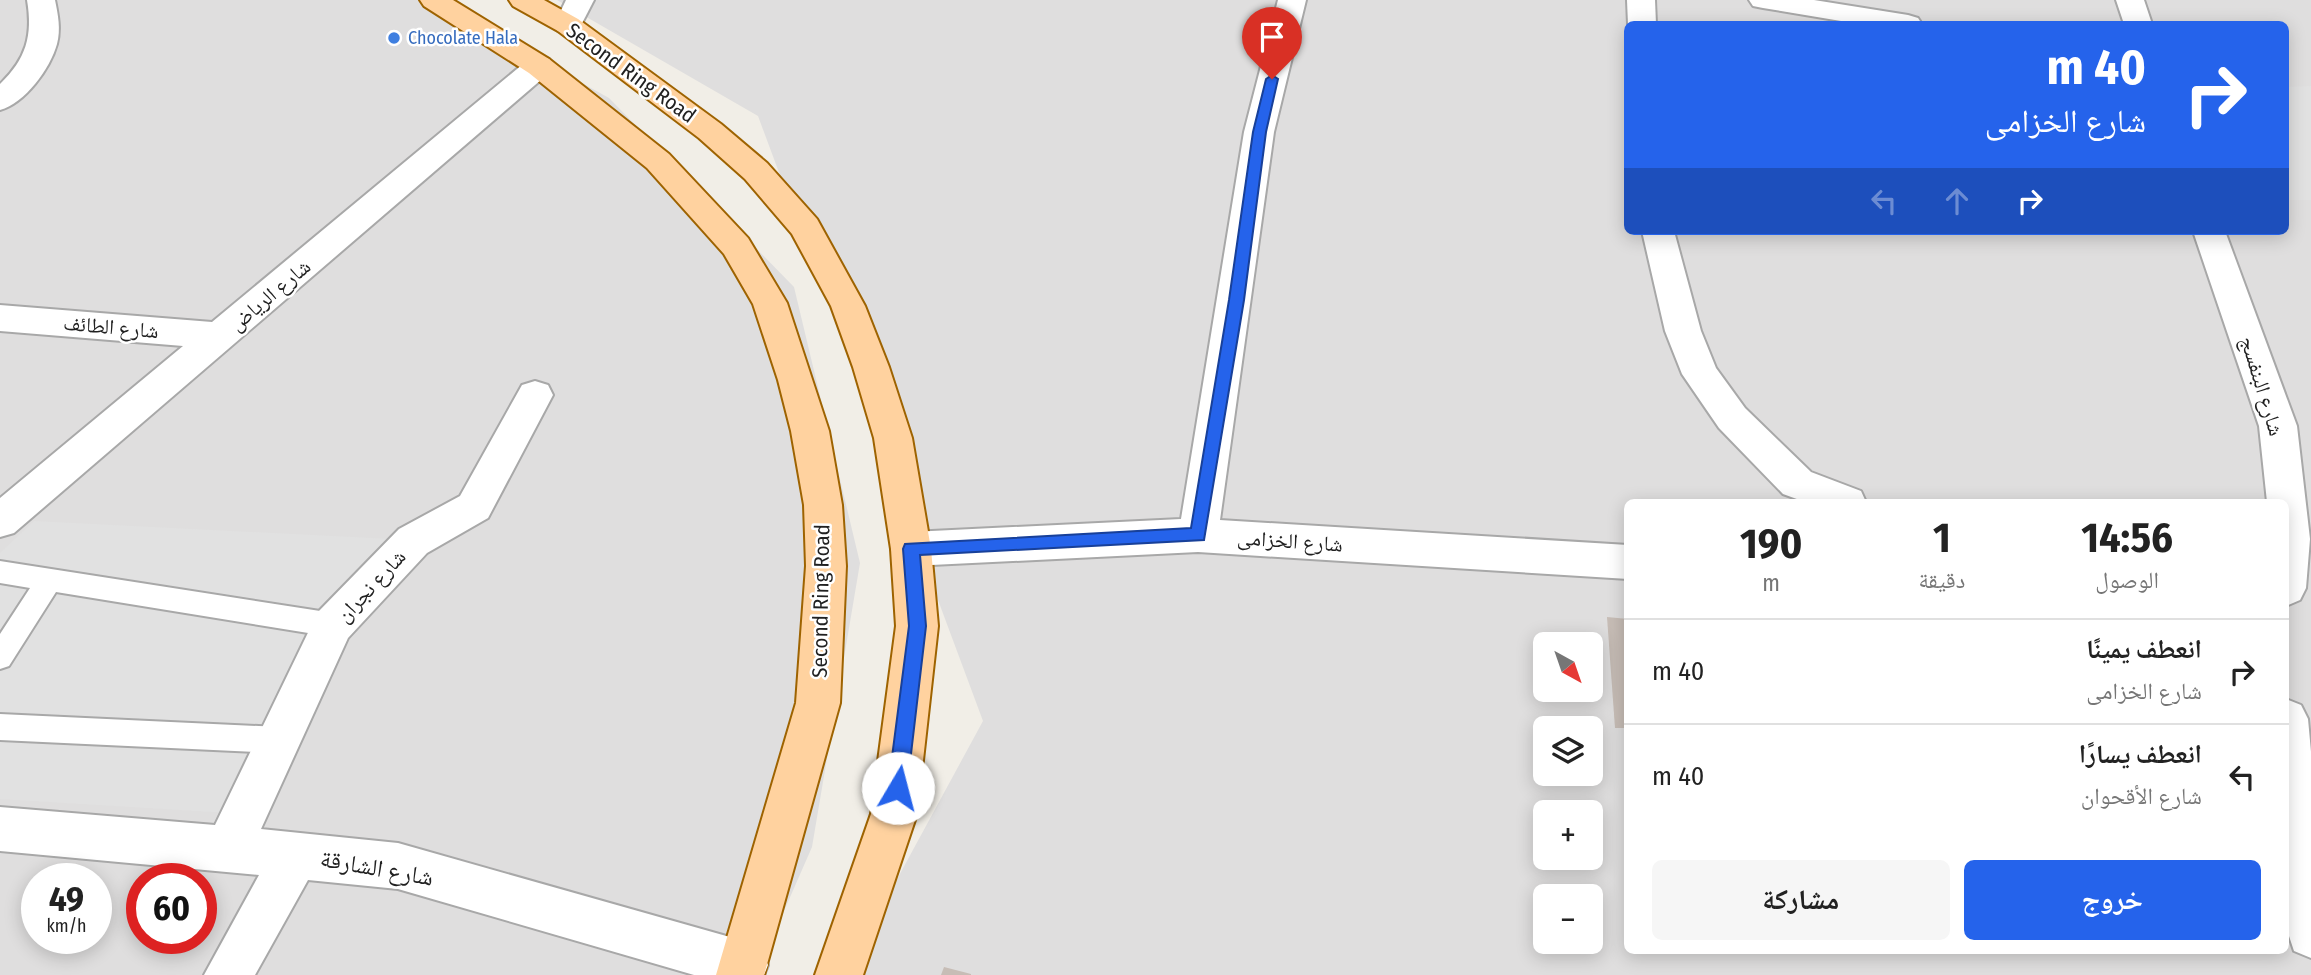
<!DOCTYPE html>
<html lang="ar">
<head>
<meta charset="utf-8">
<style>
	body { margin:0; font-family:"Fira Sans Condensed","Noto Naskh Arabic",sans-serif; background:#f6f6f6; color:#222; direction:rtl; height:100vh; display:flex; flex-direction:column; font-size:26px; white-space:nowrap }
	* { box-sizing:border-box; margin:0 }
	p { font-size:23px; color:#767676 }
	.icon { flex:none; width:38px; height:38px; fill:none; stroke:currentColor; stroke-width:2; stroke-linecap:round; stroke-linejoin:round }
	.map { position:relative; flex:1; overflow:hidden; direction:ltr }
	.panel { position:absolute; left:1624px; top:499px; width:665px; height:455px; display:flex; flex-direction:column; background:#fff; border-radius:10px; box-shadow:0 4px 18px #0003; direction:rtl }
	.panel>* { flex:none }
	.hud { position:absolute; left:1624px; top:21px; width:665px; height:214px; border-radius:10px; box-shadow:0 4px 18px #0003; direction:rtl; background:#2563eb; color:#fff; overflow:hidden }
	.needle { width:46px; rotate:140deg }
	.fabs { position:absolute; left:1533px; top:632px; display:grid; gap:14px }
	.fabs a { display:grid; place-items:center; width:70px; height:70px; border-radius:10px; background:#fff; box-shadow:0 4px 18px #0003; font-size:35px }
	.speed { position:absolute; left:21px; top:863px; display:flex; gap:14px; font-size:35px; font-weight:700; text-align:center }
	.speed>* { display:grid; place-content:center; width:91px; height:91px; border-radius:50%; background:#fff; box-shadow:0 4px 18px #0003; line-height:1 }
	.speed small { font-size:18px; font-weight:400 }
	.speed .limit { border:10px solid #d22; background:#fff; color:#111 }
	.pin { position:absolute; display:grid; place-items:center; width:60px; height:60px; color:#fff; margin:-72px -30px; border-radius:50% 50% 50% 0; rotate:-45deg; box-shadow:0 0 7px #0007 }
	.pin .icon { rotate:45deg }
	.me { position:absolute; width:77px; margin:-38px; rotate:8deg; stroke-linejoin:round; filter:drop-shadow(0 0 5px #0008) }
	.turn { display:flex; align-items:center; gap:24px; height:147px; padding:0 28px; font-size:32px }
	.turn .icon { width:91px; height:91px; stroke-width:2.5 }
	.turn b { display:block; font-size:49px; line-height:60px }
	.lanes { display:flex; align-items:center; height:66px; padding:0 28px; background:#0003; justify-content:center; gap:35px; direction:ltr }
	.lanes .off { opacity:.35 }
	.eta { display:flex; justify-content:space-evenly; align-items:center; height:119px; text-align:center }
	.eta b { font-size:42px; font-weight:700; line-height:49px }
	.cta { display:flex; gap:14px; margin-top:auto; padding:14px 28px }
	.cta a { flex:1; height:80px; border-radius:10px; background:#2563eb; color:#fff; font-size:28px; font-weight:700; line-height:80px; text-align:center }
	.cta a+a { background:#f6f6f6; color:#222 }
	ul { padding:0; list-style:none }
	li { display:flex; align-items:center; gap:21px; height:105px; padding:0 28px; border-top:2px solid #e0e0e0 }
	li div { flex:1 }
	li b { display:block; font-size:26px }
	li em { font-style:normal }
	.map>svg:first-child { display:block }
</style>
</head>
<body>
<div class="map">
<svg width="2311" height="975" viewBox="0 0 2311 975">
	<rect width="100%" height="100%" fill="#f1eee7"/>
	<g fill="#dfdede" fill-rule="evenodd">
		<path d="M0,0H432L609,98L794,287L860,563L812,847L756,975H0ZM37,878H96V938H37ZM142,878H201V938H142Z"/>
		<path d="M557,0H2311V975H845L983,721L758,116ZM1628,24H2286V231H1628ZM1628,502H2286V950H1628ZM1545,644H1591V690H1545ZM1545,728H1591V774H1545ZM1545,812H1591V858H1545ZM1545,896H1591V942H1545Z"/>
	</g>
	<g fill="#e1e1e1">
		<polygon points="2311,86 2311,200 2286,200 2286,87"/>
		<polygon points="34,521 392,539 229,813 0,799 0,553"/>
	</g>
	<g fill="#c7bdb6">
		<polygon points="1607,617 1628,619 1628,728 1615,728"/>
		<polygon points="944,967 971,974 971,975 941,975"/>
	</g>
	<g fill="none" stroke-linecap="round" stroke-linejoin="round">
		<defs>
			<g id="lane">
				<polygon points="0,561 333,613 342,617 346,625 342,633 333,637 56,592 9,666 0,669 0,634 30,588 0,583"/>
				<polygon points="0,714 279,727 289,731 293,740 289,749 279,753 0,740"/>
			</g>
			<g id="street">
				<path d="M27,0H55C58,15 61,29 57,44C50,69 25,103 0,110V84C26,59 33,36 27,0Z"/>
				<polygon points="566,0 594,0 578,31 568,34 558,31 554,25"/>
				<polygon points="1278,0 1306,0 1274,132 1220,520 1628,545 1628,579 1198,552 911,566 897,561 891,549 897,537 911,532 1181,519 1244,132"/>
				<polygon points="1627,0 1655,0 1656,24 1628,24"/>
				<polygon points="1749,0 1814,0 1908,15 1918,18 1922,24 1859,24 1763,8 1753,6"/>
				<polygon points="2116,0 2144,0 2152,24 2124,24"/>
				<polygon points="539,57 549,59 554,66 549,73 14,533 0,537 0,498 183,346 0,331 0,305 212,322 529,59"/>
				<polygon points="1642,231 1674,231 1701,331 1716,368 1745,408 1811,472 1861,491 1866,502 1805,502 1783,494 1719,428 1682,374 1665,331"/>
				<polygon points="2193,231 2225,231 2297,426 2310,539 2306,588 2300,600 2286,606 2286,502 2267,502 2259,426"/>
				<polygon points="535,381 548,385 553,395 488,518 427,553 348,638 261,829 398,843 744,941 761,948 768,965 764,975 694,975 398,889 308,880 255,975 204,975 259,875 0,851 0,807 215,825 318,612 399,529 460,496 522,385"/>
				<polygon points="2286,699 2301,705 2308,719 2311,752 2311,958 2294,951 2286,927"/>
			</g>
			<g id="primary">
				<polygon points="420,0 453,0 549,59 669,154 748,238 787,303 829,431 842,505 846,566 840,703 764,975 716,975 796,703 806,566 804,505 791,431 778,380 753,304 724,254 647,168 529,73 424,6"/>
				<polygon points="509,0 544,0 578,19 721,124 767,163 817,219 865,306 889,367 912,438 931,549 938,626 917,814 863,975 815,975 871,814 896,626 891,549 874,438 853,367 831,306 792,234 745,179 699,138 558,31 513,6"/>
			</g>
		</defs>
		<use href="#lane" stroke="#a8a8a8" stroke-width="4"/>
		<use href="#street" stroke="#a8a8a8" stroke-width="4"/>
		<use href="#primary" stroke="#9e6300" stroke-width="4"/>
		<use href="#lane" fill="#fff" fill-rule="evenodd"/>
		<use href="#street" fill="#fff" fill-rule="evenodd"/>
		<use href="#primary" fill="#ffd29f" fill-rule="evenodd"/>
	</g>
	<polygon fill="#2563eb" stroke="#184099" stroke-width="2" points="1272,75 1278,79 1266,132 1244,300 1204,540 920,555 926,626 907,788 904,794 898,796 891,794 888,788 909,626 903,549 905,544 1191,528 1229,300 1253,132 1266,79"/>
	<circle fill="#3f7fe0" stroke="#fff" stroke-width="2.5" cx="394" cy="38" r="7"/>
	<g text-anchor="middle" dominant-baseline="central" stroke-width="5" stroke-linejoin="round" paint-order="stroke">
		<g font-size="18" fill="#366cbe" stroke="#fff" text-anchor="start">
			<text x="408" y="38">Chocolate Hala</text>
		</g>
		<g font-size="21" fill="#212121" stroke="#fff">
			<text transform="translate(631 73) rotate(36)">Second Ring Road</text>
			<text transform="translate(270 295) rotate(-40)">شارع الرياض</text>
			<text transform="translate(111 327) rotate(5)">شارع الطائف</text>
			<text transform="translate(2262 386) rotate(73)">شارع البنفسج</text>
			<text transform="translate(1290 541) rotate(4)">شارع الخزامى</text>
			<text transform="translate(371 586) rotate(-47)">شارع نجران</text>
			<text transform="translate(821 601) rotate(-89)">Second Ring Road</text>
		</g>
		<g font-size="24" fill="#212121" stroke="#fff">
			<text transform="translate(377 868) rotate(10)">شارع الشارقة</text>
		</g>
	</g>
</svg>
<div class="fabs">
<a><svg class="needle" viewBox="-14 -14 28 28"><path d="M0-13l5 13h-10z" fill="#e53935"/><path d="M0 13l5-13h-10z" fill="#767676"/></svg></a>
<a><svg class="icon" aria-label="layers" viewBox="0 0 24 24"><path d="M12 4l9 5-9 5-9-5zM3 14l9 5 9-5"/></svg></a>
<a>+</a>
<a>−</a>
</div>
<div class="speed"><div>49<small>km/h</small></div><div class="limit">60</div></div>
<div class="pin" style="left:1272px;top:79px;background:#d93025"><svg class="icon" aria-label="arrive" viewBox="0 0 24 24"><path d="M6 21V4h12l-3 4 3 4H6"/></svg></div>
<svg class="me" style="left:898px;top:788px" viewBox="-20 -20 40 40"><circle r="19" fill="#fff"/><path d="M0-13L10 11 0 6-10 11z" fill="#2563eb"/></svg>
<div class="hud">
<div class="turn"><svg class="icon" aria-label="right" viewBox="0 0 24 24"><path d="M7 20v-9h11M14 6l5 5-5 5"/></svg><div><b>40 m</b>شارع الخزامى</div></div>
<div class="lanes"><svg class="icon off" aria-label="left" viewBox="0 0 24 24"><path d="M17 20v-9H6M10 6l-5 5 5 5"/></svg><svg class="icon off" aria-label="ahead" viewBox="0 0 24 24"><path d="M12 20V5M6 11l6-6 6 6"/></svg><svg class="icon" aria-label="right" viewBox="0 0 24 24"><path d="M7 20v-9h11M14 6l5 5-5 5"/></svg></div>
</div>
<section class="panel">
<div class="eta">
<div><b>14:56</b><p>الوصول</p></div>
<div><b>1</b><p>دقيقة</p></div>
<div><b>190</b><p>m</p></div>
</div>
<ul>
<li><svg class="icon" aria-label="right" viewBox="0 0 24 24"><path d="M7 20v-9h11M14 6l5 5-5 5"/></svg><div><b>انعطف يمينًا</b><p>شارع الخزامى</p></div><em>40 m</em></li>
<li><svg class="icon" aria-label="left" viewBox="0 0 24 24"><path d="M17 20v-9H6M10 6l-5 5 5 5"/></svg><div><b>انعطف يسارًا</b><p>شارع الأقحوان</p></div><em>40 m</em></li>
</ul>
<div class="cta"><a>خروج</a><a>مشاركة</a></div>
</section>
</div>
</body>
</html>
